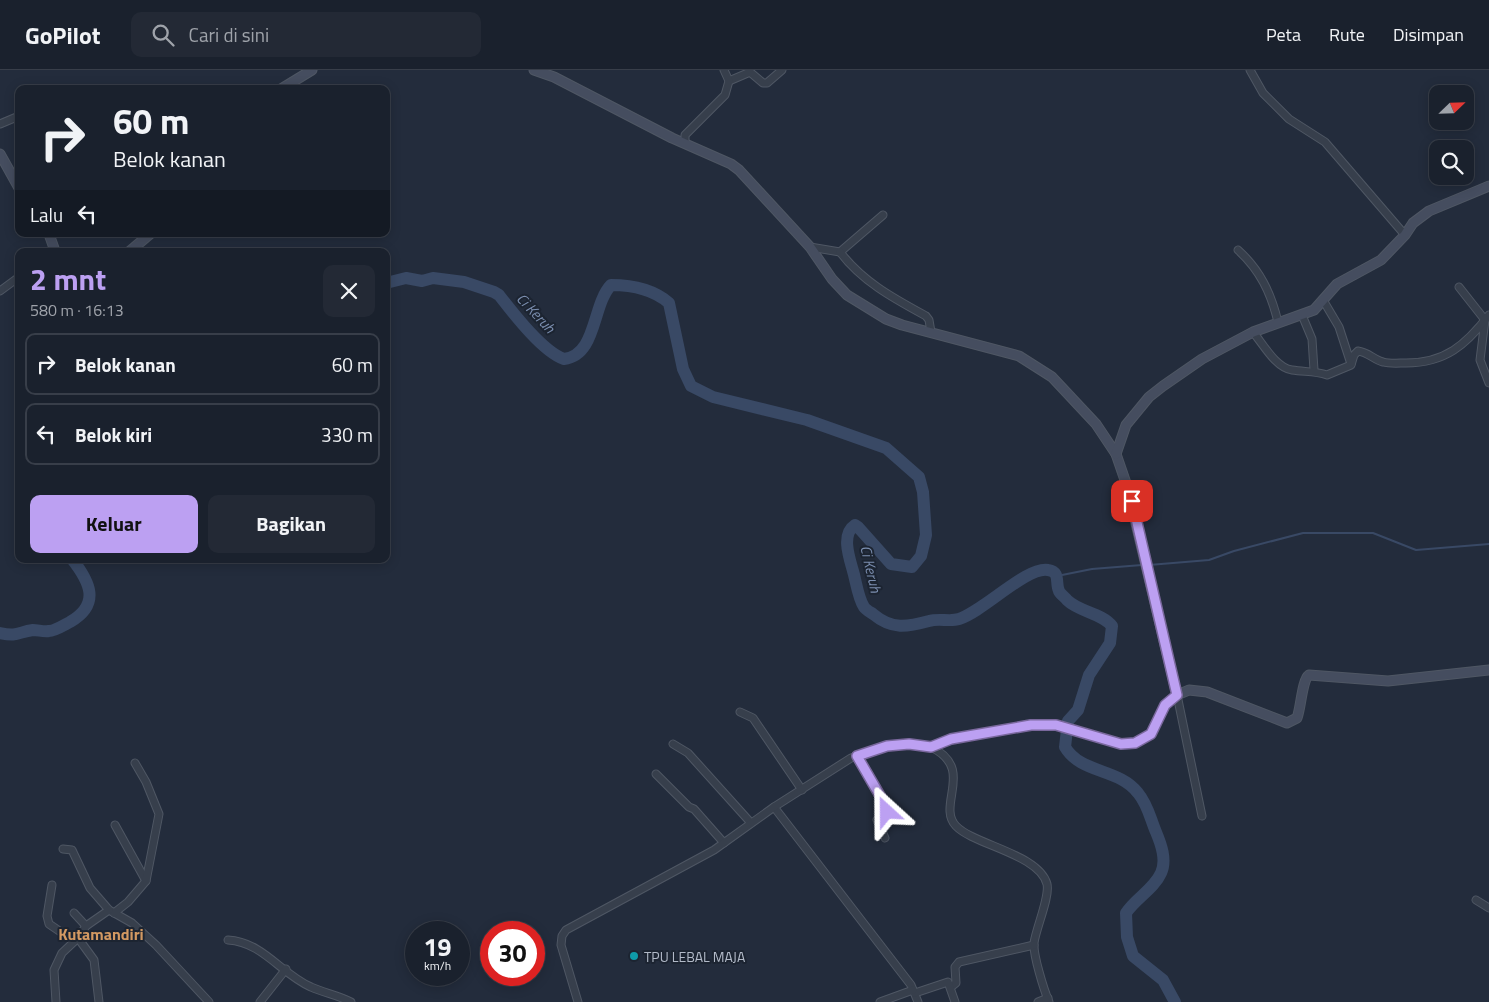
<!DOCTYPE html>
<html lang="id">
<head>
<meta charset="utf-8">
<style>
	body { margin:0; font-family:"Titillium Web",sans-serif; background:#232935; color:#f1f3f6; height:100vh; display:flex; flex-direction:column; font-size:19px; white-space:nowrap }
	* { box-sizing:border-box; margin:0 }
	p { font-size:16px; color:#9fa3aa }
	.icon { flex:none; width:28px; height:28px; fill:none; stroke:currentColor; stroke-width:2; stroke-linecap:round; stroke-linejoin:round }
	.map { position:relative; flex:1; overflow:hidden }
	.details { position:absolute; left:15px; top:178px; width:375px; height:315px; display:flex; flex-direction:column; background:#1a212d; border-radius:10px; box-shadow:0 2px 12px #0003,0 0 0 1px #383e49 }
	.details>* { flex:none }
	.hud { position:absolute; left:15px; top:15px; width:375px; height:152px; border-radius:10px; box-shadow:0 2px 12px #0003,0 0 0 1px #383e49; background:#1a212d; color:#f1f3f6; overflow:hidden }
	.needle { width:32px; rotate:67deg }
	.buttons { position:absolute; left:1429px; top:15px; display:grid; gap:10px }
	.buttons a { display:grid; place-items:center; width:45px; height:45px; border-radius:10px; background:#1a212d; box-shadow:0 2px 12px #0003,0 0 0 1px #383e49; font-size:25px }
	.speed { position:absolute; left:405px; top:851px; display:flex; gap:10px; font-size:25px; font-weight:700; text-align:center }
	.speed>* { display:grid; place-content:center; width:65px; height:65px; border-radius:50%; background:#1a212d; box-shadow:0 2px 12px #0003,0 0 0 1px #383e49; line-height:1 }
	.speed small { font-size:12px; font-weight:400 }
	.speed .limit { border:8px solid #d22; background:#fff; color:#111 }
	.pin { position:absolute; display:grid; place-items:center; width:42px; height:42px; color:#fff; margin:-21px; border-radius:10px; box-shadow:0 2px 8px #0006 }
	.me { position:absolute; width:55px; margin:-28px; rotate:336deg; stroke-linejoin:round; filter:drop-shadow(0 0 4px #0008) }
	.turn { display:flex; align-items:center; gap:18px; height:105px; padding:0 15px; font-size:22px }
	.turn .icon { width:65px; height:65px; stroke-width:2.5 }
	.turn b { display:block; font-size:35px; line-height:42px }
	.then { display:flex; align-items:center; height:48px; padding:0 15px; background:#0003; gap:10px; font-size:19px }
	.round { display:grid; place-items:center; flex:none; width:52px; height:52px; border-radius:10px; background:#232935 }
	.summary { display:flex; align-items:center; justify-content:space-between; height:85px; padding:0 15px }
	h1 { font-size:30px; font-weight:700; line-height:38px; color:#bca0f2 }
	.cta { display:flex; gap:10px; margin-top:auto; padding:10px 15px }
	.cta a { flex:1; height:58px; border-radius:10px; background:#bca0f2; color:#111; font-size:20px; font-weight:700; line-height:58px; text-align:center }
	.cta a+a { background:#232935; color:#f1f3f6 }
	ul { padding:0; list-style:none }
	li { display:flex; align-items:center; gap:15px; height:62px; margin:0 10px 8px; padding:0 5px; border:2px solid #383e49; border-radius:10px }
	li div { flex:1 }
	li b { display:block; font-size:19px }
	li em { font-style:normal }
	header { display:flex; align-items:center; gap:30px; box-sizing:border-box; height:70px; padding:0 25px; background:#1a212d; border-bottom:1px solid #383e49 }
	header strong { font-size:24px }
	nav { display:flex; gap:28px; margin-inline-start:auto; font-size:18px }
	.search { width:350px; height:45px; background:#232935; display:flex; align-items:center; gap:12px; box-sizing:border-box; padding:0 18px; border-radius:10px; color:#9fa3aa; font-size:19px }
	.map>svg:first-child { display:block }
</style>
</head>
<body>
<header>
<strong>GoPilot</strong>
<div class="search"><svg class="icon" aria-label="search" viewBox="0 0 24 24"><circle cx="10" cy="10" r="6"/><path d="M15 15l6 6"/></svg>Cari di sini</div>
<nav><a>Peta</a><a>Rute</a><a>Disimpan</a></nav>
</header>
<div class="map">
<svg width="1489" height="932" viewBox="0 0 1489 932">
	<rect width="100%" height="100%" fill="#232c3c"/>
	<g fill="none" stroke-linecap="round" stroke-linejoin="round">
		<g stroke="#394965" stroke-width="2">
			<polyline points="1149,495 1209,490 1234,481 1303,463 1373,463 1416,480 1489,474"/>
			<polyline points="1057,506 1092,499 1142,495"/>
		</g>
		<g stroke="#394965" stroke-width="12">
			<path d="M386,213L406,208L422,211L433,208L464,212L494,222L499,225C513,243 543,282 564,289C597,285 592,235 611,215C631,215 653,219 669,233L683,299L691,316L713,327L807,350L886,378L919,407L923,422L926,465L921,486L912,497L891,494L858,457L855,455C841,464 849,487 853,501C856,511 858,528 864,537C866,540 870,542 873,544C892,560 907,557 929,551C939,548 950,552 959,549C984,541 1027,496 1048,500C1061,502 1055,513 1059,521C1060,524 1065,527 1067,530C1079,542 1102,543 1112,556L1110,573L1089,605L1078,640L1068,651L1065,677C1081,704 1119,698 1138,723C1148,735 1150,748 1156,762C1161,774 1167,790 1161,803C1154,819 1136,828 1126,843L1127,867L1133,886L1163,910L1175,932"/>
			<path d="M0,563C18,567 18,562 33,560C38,560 44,562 49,561C55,561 64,555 70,552C101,534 90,512 72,489"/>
		</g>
		<defs>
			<g id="street">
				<polyline points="1250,0 1263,23 1289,49 1325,72 1405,165"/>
				<polyline points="729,11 750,2 763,13 767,13 782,0"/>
				<polyline points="0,54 19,46"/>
				<polyline points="685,73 685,65 725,25 729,11 724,0"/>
				<polyline points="810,177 840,182 883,145"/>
				<path d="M1238,180C1260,200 1271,223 1278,252"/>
				<path d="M840,182C863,212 893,228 926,246L929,250L931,262"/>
				<polyline points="1459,217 1485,250 1480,290 1489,313"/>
				<polyline points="0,221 19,207"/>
				<polyline points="1323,230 1339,257 1351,294"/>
				<polyline points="1302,245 1312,269 1314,300"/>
				<path d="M1253,262C1263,274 1276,298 1292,300C1305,302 1315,301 1327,305L1351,295L1354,285L1358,281C1368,282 1374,290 1383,292C1390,294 1399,293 1406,293C1445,293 1466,275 1489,245"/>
				<polyline points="740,642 753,648 802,720"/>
				<polyline points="673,674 688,683 751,753"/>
				<path d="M931,677C976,699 936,735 956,756C974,775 1039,784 1047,814C1050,827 1036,858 1034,873C1033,885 1044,920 1049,932"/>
				<polyline points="857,686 887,739 885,746 877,750 885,768"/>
				<polyline points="656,704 689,737 694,739 724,773"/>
				<polyline points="774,737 911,915 918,932"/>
				<polyline points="115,755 146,811"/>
				<polyline points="63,779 72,780 90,818 109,840 132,853 156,875 209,932"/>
				<polyline points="52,815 47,846 49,854 74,871"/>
				<polyline points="1476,830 1489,838"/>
				<polyline points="74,843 86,856"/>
				<polyline points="114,843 128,832 146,811 159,744 146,712 135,693"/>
				<polyline points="78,868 94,890 99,932"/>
				<path d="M228,870C263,872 281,904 311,917C324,923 338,925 351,932"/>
				<polyline points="951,917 956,913 955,897 959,892 1034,875"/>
				<polyline points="915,923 948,912 955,932"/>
				<polyline points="56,932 54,900 62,883 78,868 86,856 109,840"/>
				<polyline points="260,932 286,899"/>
				<polyline points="578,932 561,875 562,866 566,860 714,780 774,737 851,688 887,676 909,674 931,677 951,669 1031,655 1056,655 1121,674 1135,673 1151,664 1165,635 1177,625 1202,746"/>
				<polyline points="880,932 913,920"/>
				<polyline points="1038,932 1048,928"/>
			</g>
			<g id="secondary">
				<path d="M534,0L554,7L672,68L731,94L739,100L810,177L832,209L847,225L886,249L902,255L1019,286L1052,307L1096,354L1116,384L1127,416L1177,625L1189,620L1207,622L1287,653L1297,648C1301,638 1302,610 1309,605L1388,611L1489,600"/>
				<polyline points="281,19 312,0"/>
				<polyline points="0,84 19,118"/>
				<polyline points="49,164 55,181"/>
				<polyline points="130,181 150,164"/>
				<polyline points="1116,384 1126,355 1149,327 1163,316 1202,289 1253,262 1314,240 1337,214 1381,190 1405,165 1413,153 1429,141 1489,116"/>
			</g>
		</defs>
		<use href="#street" stroke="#4f5764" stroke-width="9"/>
		<use href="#secondary" stroke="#4f5764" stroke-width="11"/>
		<use href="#street" stroke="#373f4c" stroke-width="7"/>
		<use href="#secondary" stroke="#454d5f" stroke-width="9"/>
	</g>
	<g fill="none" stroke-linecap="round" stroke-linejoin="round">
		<defs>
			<polyline id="route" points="887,742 886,736 857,686 887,676 909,674 931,677 951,669 1031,655 1056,655 1121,674 1135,673 1151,664 1165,635 1177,625 1132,431"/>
		</defs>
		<use href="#route" stroke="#7a689d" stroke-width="12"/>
		<use href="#route" stroke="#bca0f2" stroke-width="9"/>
	</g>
	<circle fill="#0f9aa8" stroke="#1c2431" stroke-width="2" cx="634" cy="886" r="5"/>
	<g text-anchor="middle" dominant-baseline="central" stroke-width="4" stroke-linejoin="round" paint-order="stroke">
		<g font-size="14" fill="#b2bac8" stroke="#1c2431" text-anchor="start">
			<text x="644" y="886">TPU LEBAL MAJA</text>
		</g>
		<g font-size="15" font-style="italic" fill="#7b8eaf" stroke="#1c2431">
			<text transform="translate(536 243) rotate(47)">Ci Keruh</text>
			<text transform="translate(871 499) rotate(77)">Ci Keruh</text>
		</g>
		<g font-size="16" font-weight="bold" fill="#d39962" stroke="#1c2431">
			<text x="101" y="864">Kutamandiri</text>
		</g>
	</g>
</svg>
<div class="buttons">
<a><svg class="needle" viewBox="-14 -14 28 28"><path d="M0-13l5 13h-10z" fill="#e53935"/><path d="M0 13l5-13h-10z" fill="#9fa3aa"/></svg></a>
<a><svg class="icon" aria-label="search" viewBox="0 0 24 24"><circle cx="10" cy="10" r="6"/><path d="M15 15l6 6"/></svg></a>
</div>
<div class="speed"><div>19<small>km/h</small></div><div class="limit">30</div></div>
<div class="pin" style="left:1132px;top:431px;background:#d93025"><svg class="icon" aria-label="arrive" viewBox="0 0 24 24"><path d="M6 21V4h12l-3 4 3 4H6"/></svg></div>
<svg class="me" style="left:887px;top:742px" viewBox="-20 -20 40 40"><path d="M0-17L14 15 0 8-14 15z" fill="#bca0f2" stroke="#fff" stroke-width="4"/></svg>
<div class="hud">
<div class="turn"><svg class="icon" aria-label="right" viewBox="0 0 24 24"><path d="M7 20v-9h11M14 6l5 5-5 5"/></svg><div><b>60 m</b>Belok kanan</div></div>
<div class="then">Lalu<svg class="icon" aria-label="left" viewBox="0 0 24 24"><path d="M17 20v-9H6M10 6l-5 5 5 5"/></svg></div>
</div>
<section class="details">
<div class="summary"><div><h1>2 mnt</h1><p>580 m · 16:13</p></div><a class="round"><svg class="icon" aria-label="close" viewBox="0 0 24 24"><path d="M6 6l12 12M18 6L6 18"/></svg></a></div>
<ul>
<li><svg class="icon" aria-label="right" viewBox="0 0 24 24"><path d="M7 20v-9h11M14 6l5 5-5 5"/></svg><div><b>Belok kanan</b></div><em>60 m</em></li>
<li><svg class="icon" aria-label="left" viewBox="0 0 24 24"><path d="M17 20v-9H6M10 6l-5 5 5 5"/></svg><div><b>Belok kiri</b></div><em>330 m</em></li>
</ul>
<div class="cta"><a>Keluar</a><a>Bagikan</a></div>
</section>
</div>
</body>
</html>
